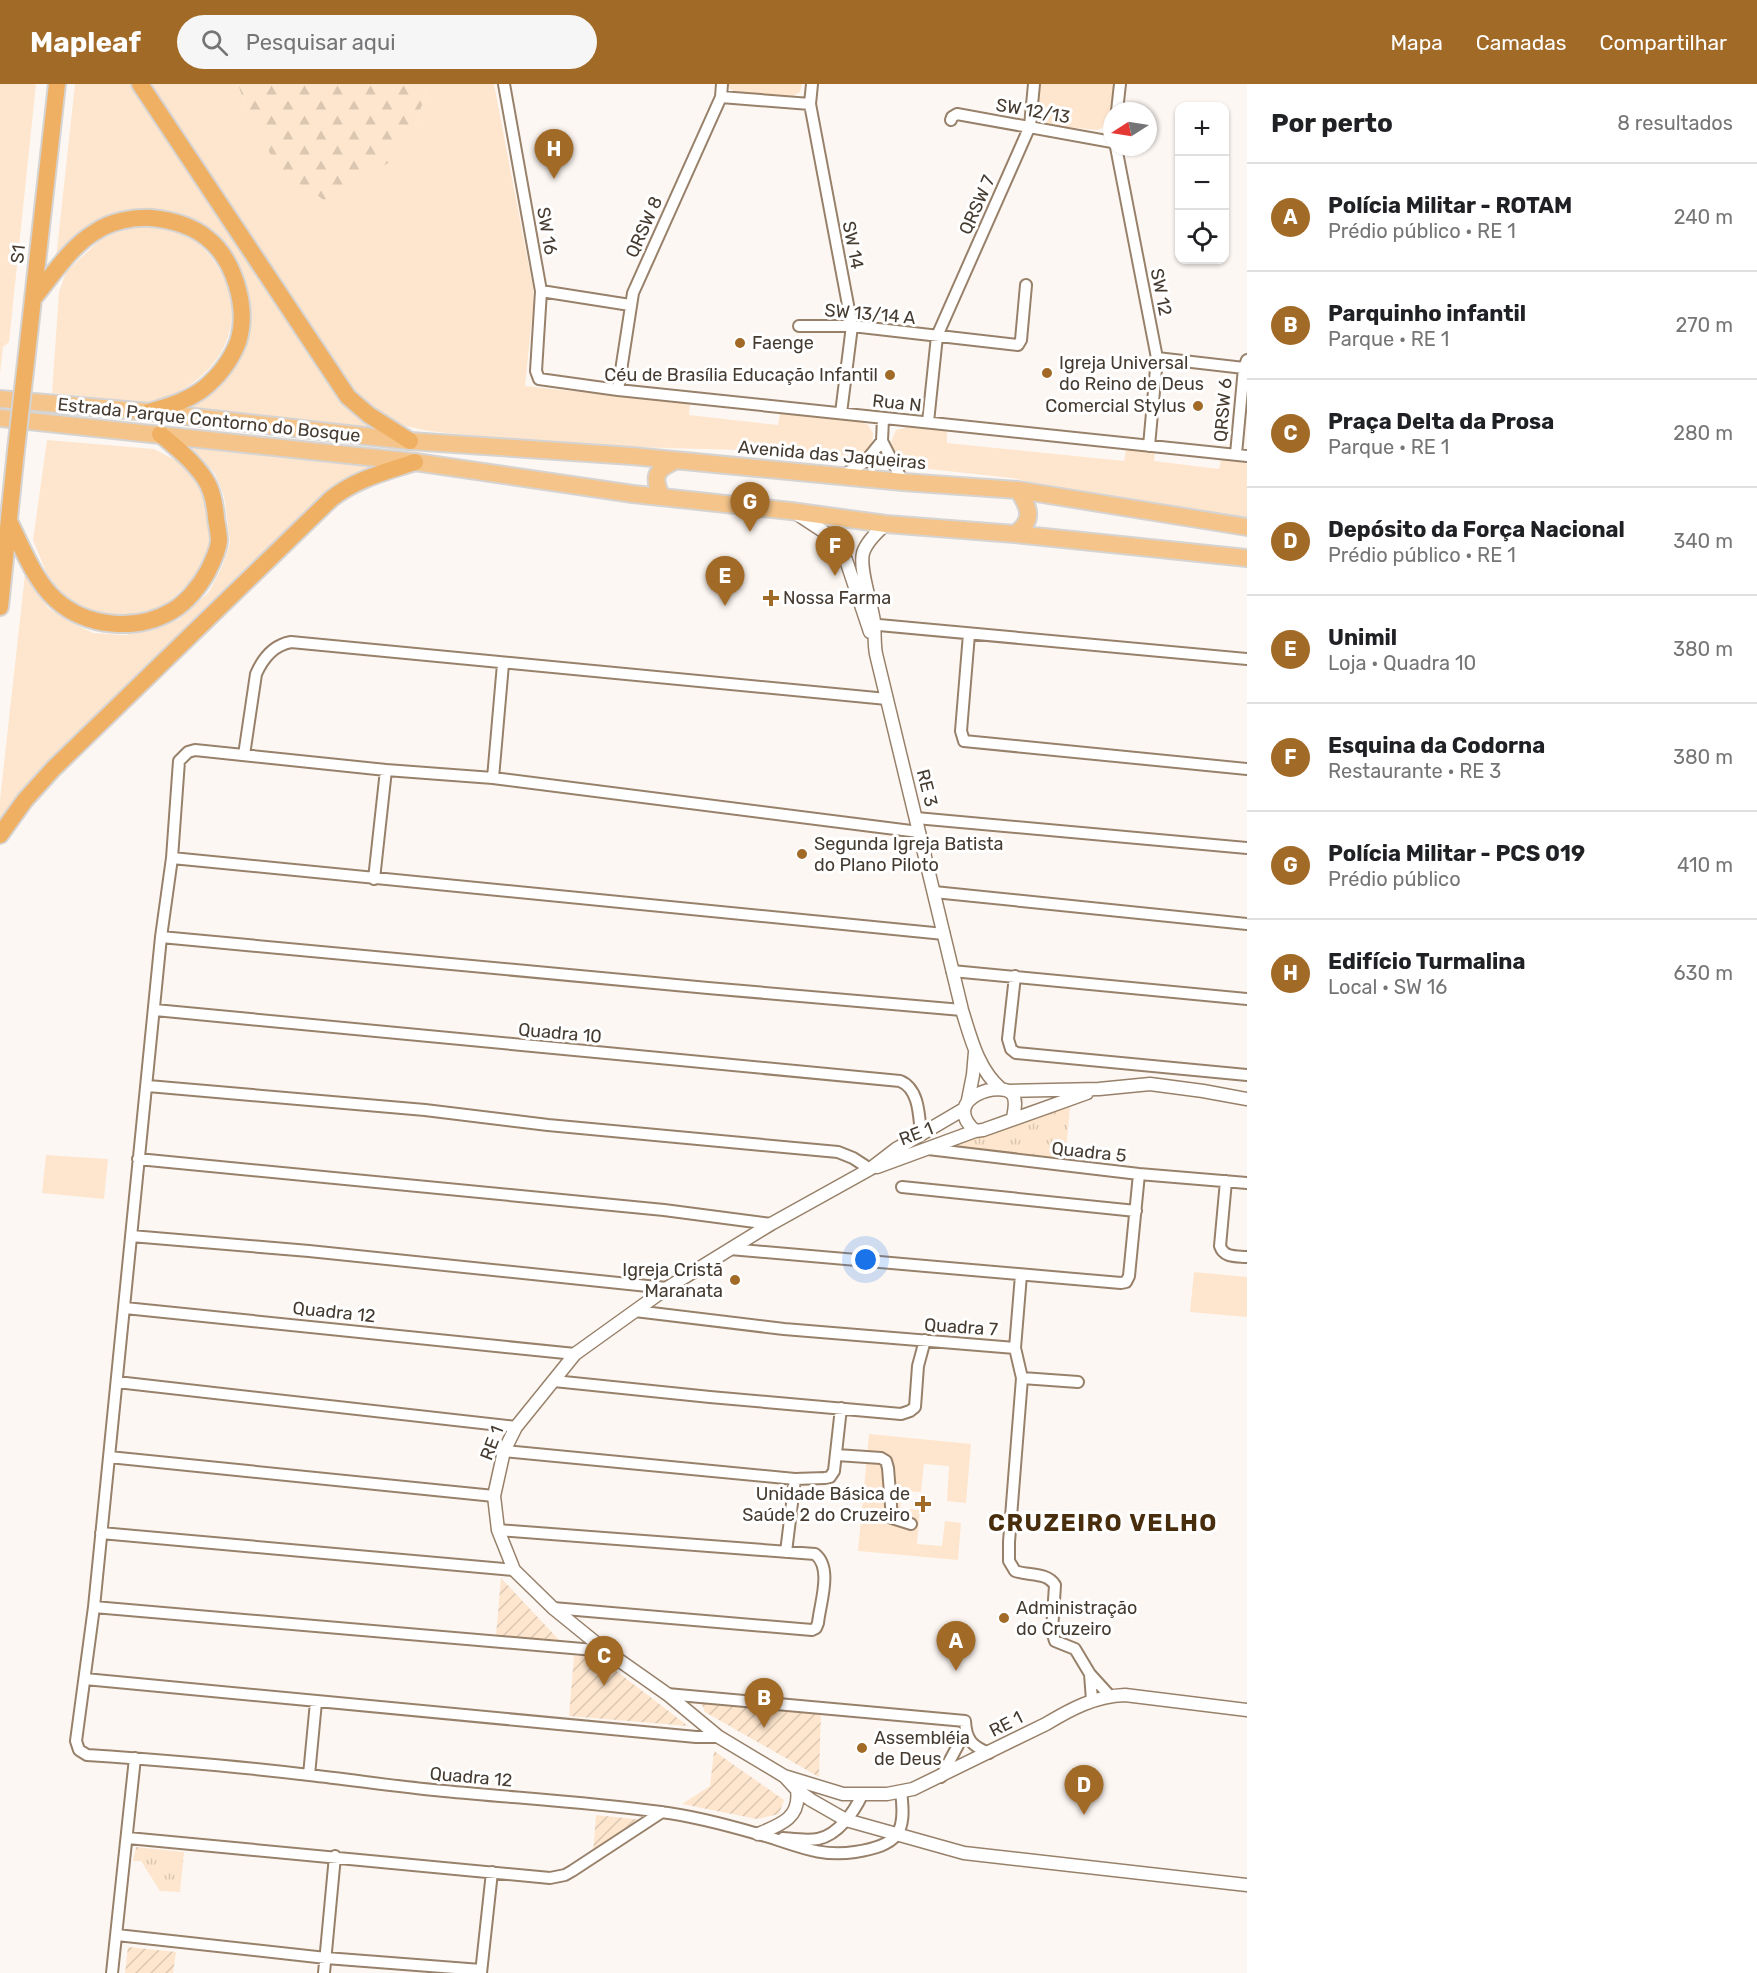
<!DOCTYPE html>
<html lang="pt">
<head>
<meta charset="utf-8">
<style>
	:root { --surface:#fff; --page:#f6f6f6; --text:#202124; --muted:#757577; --line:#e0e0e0; --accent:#a26a27 }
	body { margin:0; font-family:Rubik,sans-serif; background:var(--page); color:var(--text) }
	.controls { position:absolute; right:18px; top:18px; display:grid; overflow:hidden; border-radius:12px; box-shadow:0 2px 4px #0004 }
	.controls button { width:54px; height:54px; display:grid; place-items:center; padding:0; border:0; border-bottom:2px solid var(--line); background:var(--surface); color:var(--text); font:30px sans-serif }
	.compass { position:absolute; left:1103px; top:18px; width:54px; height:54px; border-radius:50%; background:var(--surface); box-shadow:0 2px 4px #0004; rotate:258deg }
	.you { position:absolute; left:866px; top:1176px; width:21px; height:21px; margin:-15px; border:4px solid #fff; border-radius:50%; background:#1a73e8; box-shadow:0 0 0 9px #1a73e833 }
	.badge { display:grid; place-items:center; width:39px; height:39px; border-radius:50%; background:var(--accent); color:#fff; font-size:20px; font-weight:700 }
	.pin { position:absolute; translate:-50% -50px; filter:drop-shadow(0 2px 3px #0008) }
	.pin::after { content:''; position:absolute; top:32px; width:21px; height:18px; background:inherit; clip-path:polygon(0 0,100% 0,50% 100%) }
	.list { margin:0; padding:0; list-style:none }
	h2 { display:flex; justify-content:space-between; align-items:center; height:78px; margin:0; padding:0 24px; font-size:26px }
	h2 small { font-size:20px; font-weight:400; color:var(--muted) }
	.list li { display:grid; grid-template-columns:39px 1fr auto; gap:18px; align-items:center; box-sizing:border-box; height:108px; padding:0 24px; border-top:2px solid var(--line) }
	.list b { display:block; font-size:22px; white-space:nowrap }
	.list p { margin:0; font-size:20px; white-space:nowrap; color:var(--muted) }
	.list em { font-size:20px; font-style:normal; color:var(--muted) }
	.icon { flex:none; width:33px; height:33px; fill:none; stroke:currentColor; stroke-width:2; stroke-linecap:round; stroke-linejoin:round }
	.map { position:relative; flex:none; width:1247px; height:1889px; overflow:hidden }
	header { display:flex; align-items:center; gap:36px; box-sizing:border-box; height:84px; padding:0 30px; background:var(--accent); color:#fff }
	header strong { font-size:28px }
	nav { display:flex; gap:33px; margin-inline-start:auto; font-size:21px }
	.search { width:420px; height:54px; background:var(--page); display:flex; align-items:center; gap:15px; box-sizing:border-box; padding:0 21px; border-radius:33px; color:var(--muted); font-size:22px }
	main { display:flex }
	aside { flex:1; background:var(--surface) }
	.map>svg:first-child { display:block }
	.grass { fill:#fee6ce }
	.forest { fill:url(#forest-firs) }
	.park { fill:url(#park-tufts) }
	.garden { fill:url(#garden-furrows) }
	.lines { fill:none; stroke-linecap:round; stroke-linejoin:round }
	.minor-casing { stroke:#98816a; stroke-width:14 }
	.tertiary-casing { stroke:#98816a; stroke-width:15 }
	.primary-casing { stroke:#d6d4d2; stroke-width:20 }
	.trunk-casing { stroke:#d6d4d2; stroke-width:20 }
	.minor { stroke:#fff; stroke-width:10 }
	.tertiary { stroke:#fff; stroke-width:12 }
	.primary { stroke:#f4c48a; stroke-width:16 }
	.trunk { stroke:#f0b063; stroke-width:16 }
	.trunk-bridge-casing { stroke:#d6d4d2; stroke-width:20; stroke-linecap:butt }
	.trunk-bridge { stroke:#f0b063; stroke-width:16 }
	.poi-dot { fill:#a26a27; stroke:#fff; stroke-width:2 }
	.labels { text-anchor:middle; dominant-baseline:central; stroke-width:6; stroke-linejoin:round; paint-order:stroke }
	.street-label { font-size:18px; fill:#453b31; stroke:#fff }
	.poi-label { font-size:18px; fill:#453b31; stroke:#fff; text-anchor:start }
	.district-label { font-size:24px; font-weight:bold; letter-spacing:1.5px; fill:#492e0e; stroke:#fff }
</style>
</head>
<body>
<header>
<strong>Mapleaf</strong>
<div class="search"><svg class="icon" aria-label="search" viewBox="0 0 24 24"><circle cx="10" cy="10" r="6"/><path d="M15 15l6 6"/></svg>Pesquisar aqui</div>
<nav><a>Mapa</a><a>Camadas</a><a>Compartilhar</a></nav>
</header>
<main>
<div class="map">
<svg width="1247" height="1889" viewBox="0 0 1247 1889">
	<defs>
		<pattern id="forest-firs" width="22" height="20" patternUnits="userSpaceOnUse" patternTransform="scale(1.5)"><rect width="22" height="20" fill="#fee6ce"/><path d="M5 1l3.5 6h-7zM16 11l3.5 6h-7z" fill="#dbc6b1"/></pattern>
		<pattern id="park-tufts" width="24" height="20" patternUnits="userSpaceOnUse" patternTransform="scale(1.5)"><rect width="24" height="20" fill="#fee6ce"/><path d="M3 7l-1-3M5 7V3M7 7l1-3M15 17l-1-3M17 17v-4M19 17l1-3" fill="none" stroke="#dbc6b1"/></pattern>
		<pattern id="garden-furrows" width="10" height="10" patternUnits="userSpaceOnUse" patternTransform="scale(1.5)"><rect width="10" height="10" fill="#fee6ce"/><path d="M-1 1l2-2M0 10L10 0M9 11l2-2" fill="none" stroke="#dbc6b1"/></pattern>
	</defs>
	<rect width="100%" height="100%" fill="#fdf7f3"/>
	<path class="grass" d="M0 0H36L9 258 3 263 0 290Z
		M75 0H132L383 347 179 327 240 262 224 167 144 128 56 175Z
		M148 0H238L246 25 414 44 429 0H494L533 204V223L525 302 690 320 689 331 778 341 780 329 862 338 868 341 873 349C873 365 863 375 847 377L741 366 560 361 429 347 396 340 380 330 357 312Z
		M726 0H802L800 8 790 14 736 8 730 5Z
		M1037 0H1114L1108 40 1098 46 1045 41C1029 34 1036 15 1037 0Z
		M139 143C154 144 170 145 184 151 201 159 213 173 222 190 253 249 207 307 148 318 140 320 129 317 121 316 98 314 75 311 52 309L59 208 66 188 100 156 117 148Z
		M908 343 947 347V359L1124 377 1126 366 1155 369 1154 377 1219 385 1221 376 1247 379V438L1109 416 1012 394 910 383 897 374 891 358 896 346Z
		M47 356 154 365 179 378 198 400 205 417 210 457 204 475 193 495 168 519 146 528 123 531 98 529 79 521 62 509 47 490 33 456Z
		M192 364 375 382 356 389 330 405 0 739V716L25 490 48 524 70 538 93 549 124 551 151 547 178 536 209 508 222 483 230 459 224 412 215 390Z
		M46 1071 108 1075 104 1115 42 1109Z
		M1194 1188 1247 1193V1233L1190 1228Z
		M869 1350 971 1360 966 1419 947 1417 949 1382 924 1380 921 1408 902 1407 900 1424 920 1426 917 1460 942 1462 945 1437 961 1439 958 1476 858 1467Z"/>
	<path class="forest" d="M238 0H429L414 44 395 75 324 116 279 86 246 25Z"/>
	<path class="park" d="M1070 1023 1065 1077 945 1065 1016 1039Z
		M136 1763 184 1768 180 1808 160 1807 141 1777H133Z"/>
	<path class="garden" d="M501 1494 561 1558 496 1552Z
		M574 1572 598 1573 688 1642 569 1632Z
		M701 1618 821 1627 819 1693 705 1628Z
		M714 1667 784 1716 779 1730 757 1735 682 1720 710 1702Z
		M596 1731 643 1736 593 1769Z
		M128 1863 176 1868 173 1889H125Z"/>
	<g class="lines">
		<g class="minor-casing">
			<path id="minor" d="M504 0 541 207 536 287 539 295 618 306 1247 372
				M812 0 810 20 852 242 841 329
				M721 13 810 20
				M1117 27 1120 0
				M951 36 952 33 957 30 1112 58
				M1116 63 1157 274 1149 362
				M541 207 630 221
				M799 242H852L1018 261 1021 256 1026 201
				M1157 274 1244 284
				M618 306 633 209 721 13 722 0
				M883 334 882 357 903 398
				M928 338 937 252 1030 42 1034 0
				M1236 370 1244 284 1247 276
				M845 390 865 378 882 357
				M868 540 1247 575
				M969 550 961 647 964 657 1247 685
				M244 671 256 590C263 574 274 561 291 558L887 615
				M493 694 503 580
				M916 734 1247 764
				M172 774 944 850
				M374 795 386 686
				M934 808 1247 840
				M161 853 708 904 962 926
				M952 887 1247 915
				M1015 892 1008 955 1011 965 1016 969 1247 991
				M155 926 900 997C920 1005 919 1034 921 1051
				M148 1002 425 1026 548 1041 838 1068 853 1074 870 1085
				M928 1065 1139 1090 1247 1099
				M138 1075 664 1126 771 1140
				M1226 1097 1220 1162C1224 1174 1236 1172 1247 1173
				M902 1103 1136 1127
				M131 1152 309 1167 667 1204
				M730 1165 1121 1199 1126 1198 1129 1192 1139 1090
				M125 1224 575 1270
				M635 1227 784 1245 1015 1264 1022 1294 1009 1458V1477L1015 1487C1029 1492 1047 1488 1055 1501L1052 1547 1055 1557 1075 1565 1090 1590 1110 1612
				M1015 1264 1021 1191
				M1022 1294 1078 1298
				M554 1297 710 1313 901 1330 910 1327 915 1323 918 1282 925 1256
				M117 1298 516 1343
				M504 1367 795 1395 825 1394 830 1393 834 1387 841 1324
				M837 1371 881 1374 886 1377 888 1384 892 1434 911 1440
				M109 1373 494 1412
				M498 1446 815 1470C833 1484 820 1519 818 1539L816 1544 812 1546 553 1524
				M101 1449 514 1486
				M786 1468 795 1395
				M94 1523 606 1567
				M1090 1590 1092 1616
				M85 1595 696 1653H719
				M667 1610 965 1637C966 1656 972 1662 989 1669
				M309 1691 316 1618
				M941 1693 965 1648
				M901 1708C907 1751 897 1761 855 1768 817 1774 793 1759 758 1750 727 1741 693 1732 661 1728 589 1718 516 1714 444 1707 399 1703 354 1696 309 1691 235 1682 161 1676 87 1671L79 1666 76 1657 94 1523 161 853 172 774 179 677 188 668 195 666 386 686 493 694 919 748
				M128 1754 550 1794 565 1791 572 1787 662 1728
				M783 1754C794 1755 807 1757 818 1755 838 1751 854 1728 862 1711
				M117 1851 326 1874 481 1886
				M112 1889 135 1674
				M324 1889 335 1772
				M481 1889 492 1788"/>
		</g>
		<g class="tertiary-casing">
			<path id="tertiary" d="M797 430 832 453 846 476 870 548
				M886 440C878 447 866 459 863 469 859 486 872 520 874 538 875 549 874 559 876 570L962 926C971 955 978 985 1001 1005
				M1009 1007 1099 1005 1150 1000 1203 1007 1247 1015
				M968 1016 973 991 975 968
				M964 1025 896 1065 870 1085 771 1140 667 1204 575 1270 516 1343 504 1367 494 1412 498 1446 514 1486 553 1524 606 1567 667 1610 719 1653 784 1692 843 1710H887L913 1705 1046 1640C1071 1625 1095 1612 1125 1611L1247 1626
				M1013 1034C1014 1027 1017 1018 1013 1011 1003 995 939 1014 975 1047L983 1046 1087 1009
				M877 1083 975 1047
				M785 1693 797 1706 811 1716 846 1736 964 1769 1247 1801
				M758 1750C780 1741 801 1734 797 1706"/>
		</g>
		<g class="primary-casing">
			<path id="primary" d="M0 315 149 328 410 357 632 372 903 398 1018 406 1247 443
				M0 334 415 378 633 410 791 427 886 440 1015 450 1247 474
				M662 413C652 393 655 386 675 377
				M1015 450C1035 436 1029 423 1018 406"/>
		</g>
		<g class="trunk-casing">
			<path id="trunk" d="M140 0 348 313 369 331 410 357
				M33 215C52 192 70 163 95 148 111 137 133 133 152 134 171 136 191 141 207 154 234 175 249 224 238 258 231 276 218 293 203 305 187 317 168 322 149 328
				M25 287 57 0
				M9 437C22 463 34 496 56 516 86 543 136 548 172 527 186 519 200 502 208 487 212 479 218 467 219 457 219 450 217 442 216 434 215 421 213 407 205 395 194 378 176 363 160 350
				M0 523 16 366
				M0 751 25 716 53 685 331 415C356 395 385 388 415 378"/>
		</g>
		<use href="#minor" class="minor"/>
		<use href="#tertiary" class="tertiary"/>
		<use href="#primary" class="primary"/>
		<use href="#trunk" class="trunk"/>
		<g class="trunk-bridge-casing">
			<path id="trunk-bridge" d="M16 366 25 287"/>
		</g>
		<use href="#trunk-bridge" class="trunk-bridge"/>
	</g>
	<g class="poi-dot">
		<circle cx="740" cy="259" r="6"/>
		<circle cx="1047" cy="289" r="6"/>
		<circle cx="890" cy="291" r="6"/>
		<circle cx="1198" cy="322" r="6"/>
		<path d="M768 505h6v6h6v6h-6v6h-6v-6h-6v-6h6z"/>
		<circle cx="802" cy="770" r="6"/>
		<circle cx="735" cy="1196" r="6"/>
		<path d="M920 1411h6v6h6v6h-6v6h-6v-6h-6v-6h6z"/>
		<circle cx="1004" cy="1534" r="6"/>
		<circle cx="862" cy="1664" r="6"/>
	</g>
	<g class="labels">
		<g class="street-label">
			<text transform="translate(1033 27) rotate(10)">SW 12/13</text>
			<text transform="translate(977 121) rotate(-66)">QRSW 7</text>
			<text transform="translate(644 143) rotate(-66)">QRSW 8</text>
			<text transform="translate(547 147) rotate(80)">SW 16</text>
			<text transform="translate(853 161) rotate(79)">SW 14</text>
			<text transform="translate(18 170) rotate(-84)">S1</text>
			<text transform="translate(1161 208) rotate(79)">SW 12</text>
			<text transform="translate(870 230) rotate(5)">SW 13/14 A</text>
			<text transform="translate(897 319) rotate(6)">Rua N</text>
			<text transform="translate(1223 326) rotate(-85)">QRSW 6</text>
			<text transform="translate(209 336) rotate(6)">Estrada Parque Contorno do Bosque</text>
			<text transform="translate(832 371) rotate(5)">Avenida das Jaqueiras</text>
			<text transform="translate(927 704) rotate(76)">RE 3</text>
			<text transform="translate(560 949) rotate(5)">Quadra 10</text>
			<text transform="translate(916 1050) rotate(-21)">RE 1</text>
			<text transform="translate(1089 1068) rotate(6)">Quadra 5</text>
			<text transform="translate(334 1228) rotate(6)">Quadra 12</text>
			<text transform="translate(961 1243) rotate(4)">Quadra 7</text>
			<text transform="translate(492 1359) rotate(-69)">RE 1</text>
			<text transform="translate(1006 1640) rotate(-27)">RE 1</text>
			<text transform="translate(471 1693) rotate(5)">Quadra 12</text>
		</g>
		<g class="poi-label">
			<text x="752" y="259">Faenge</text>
			<text x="1059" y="279">Igreja Universal<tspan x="1059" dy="21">do Reino de Deus</tspan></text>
			<text x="878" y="291" text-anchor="end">Céu de Brasília Educação Infantil</text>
			<text x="1186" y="322" text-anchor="end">Comercial Stylus</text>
			<text x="783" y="514">Nossa Farma</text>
			<text x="814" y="760">Segunda Igreja Batista<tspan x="814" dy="21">do Plano Piloto</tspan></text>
			<text x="723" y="1186" text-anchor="end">Igreja Cristã<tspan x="723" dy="21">Maranata</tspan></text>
			<text x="910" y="1410" text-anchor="end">Unidade Básica de<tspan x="910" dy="21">Saúde 2 do Cruzeiro</tspan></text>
			<text x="1016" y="1524">Administração<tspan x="1016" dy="21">do Cruzeiro</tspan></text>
			<text x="874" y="1654">Assembléia<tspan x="874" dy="21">de Deus</tspan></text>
		</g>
		<g class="district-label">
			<text x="1103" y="1439">CRUZEIRO VELHO</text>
		</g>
	</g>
</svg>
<div class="controls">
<button>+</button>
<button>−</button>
<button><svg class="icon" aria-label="locate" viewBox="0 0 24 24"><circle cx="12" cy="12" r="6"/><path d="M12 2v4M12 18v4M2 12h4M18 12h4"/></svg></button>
</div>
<svg class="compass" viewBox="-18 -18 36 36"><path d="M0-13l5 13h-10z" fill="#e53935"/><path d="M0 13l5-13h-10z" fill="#757577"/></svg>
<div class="you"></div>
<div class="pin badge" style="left:956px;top:1587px">A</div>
<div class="pin badge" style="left:764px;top:1644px">B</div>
<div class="pin badge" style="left:604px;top:1602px">C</div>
<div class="pin badge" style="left:1084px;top:1731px">D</div>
<div class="pin badge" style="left:725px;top:522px">E</div>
<div class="pin badge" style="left:835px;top:492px">F</div>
<div class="pin badge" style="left:750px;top:448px">G</div>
<div class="pin badge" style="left:554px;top:95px">H</div>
</div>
<aside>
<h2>Por perto<small>8 resultados</small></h2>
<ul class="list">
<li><span class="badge">A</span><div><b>Polícia Militar - ROTAM</b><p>Prédio público · RE 1</p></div><em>240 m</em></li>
<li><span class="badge">B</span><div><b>Parquinho infantil</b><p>Parque · RE 1</p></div><em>270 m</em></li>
<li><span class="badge">C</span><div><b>Praça Delta da Prosa</b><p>Parque · RE 1</p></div><em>280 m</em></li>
<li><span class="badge">D</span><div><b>Depósito da Força Nacional</b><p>Prédio público · RE 1</p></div><em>340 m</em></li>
<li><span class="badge">E</span><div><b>Unimil</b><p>Loja · Quadra 10</p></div><em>380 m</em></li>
<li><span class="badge">F</span><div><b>Esquina da Codorna</b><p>Restaurante · RE 3</p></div><em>380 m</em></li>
<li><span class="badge">G</span><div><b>Polícia Militar - PCS 019</b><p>Prédio público</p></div><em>410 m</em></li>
<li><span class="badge">H</span><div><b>Edifício Turmalina</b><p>Local · SW 16</p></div><em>630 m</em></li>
</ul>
</aside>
</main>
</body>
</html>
